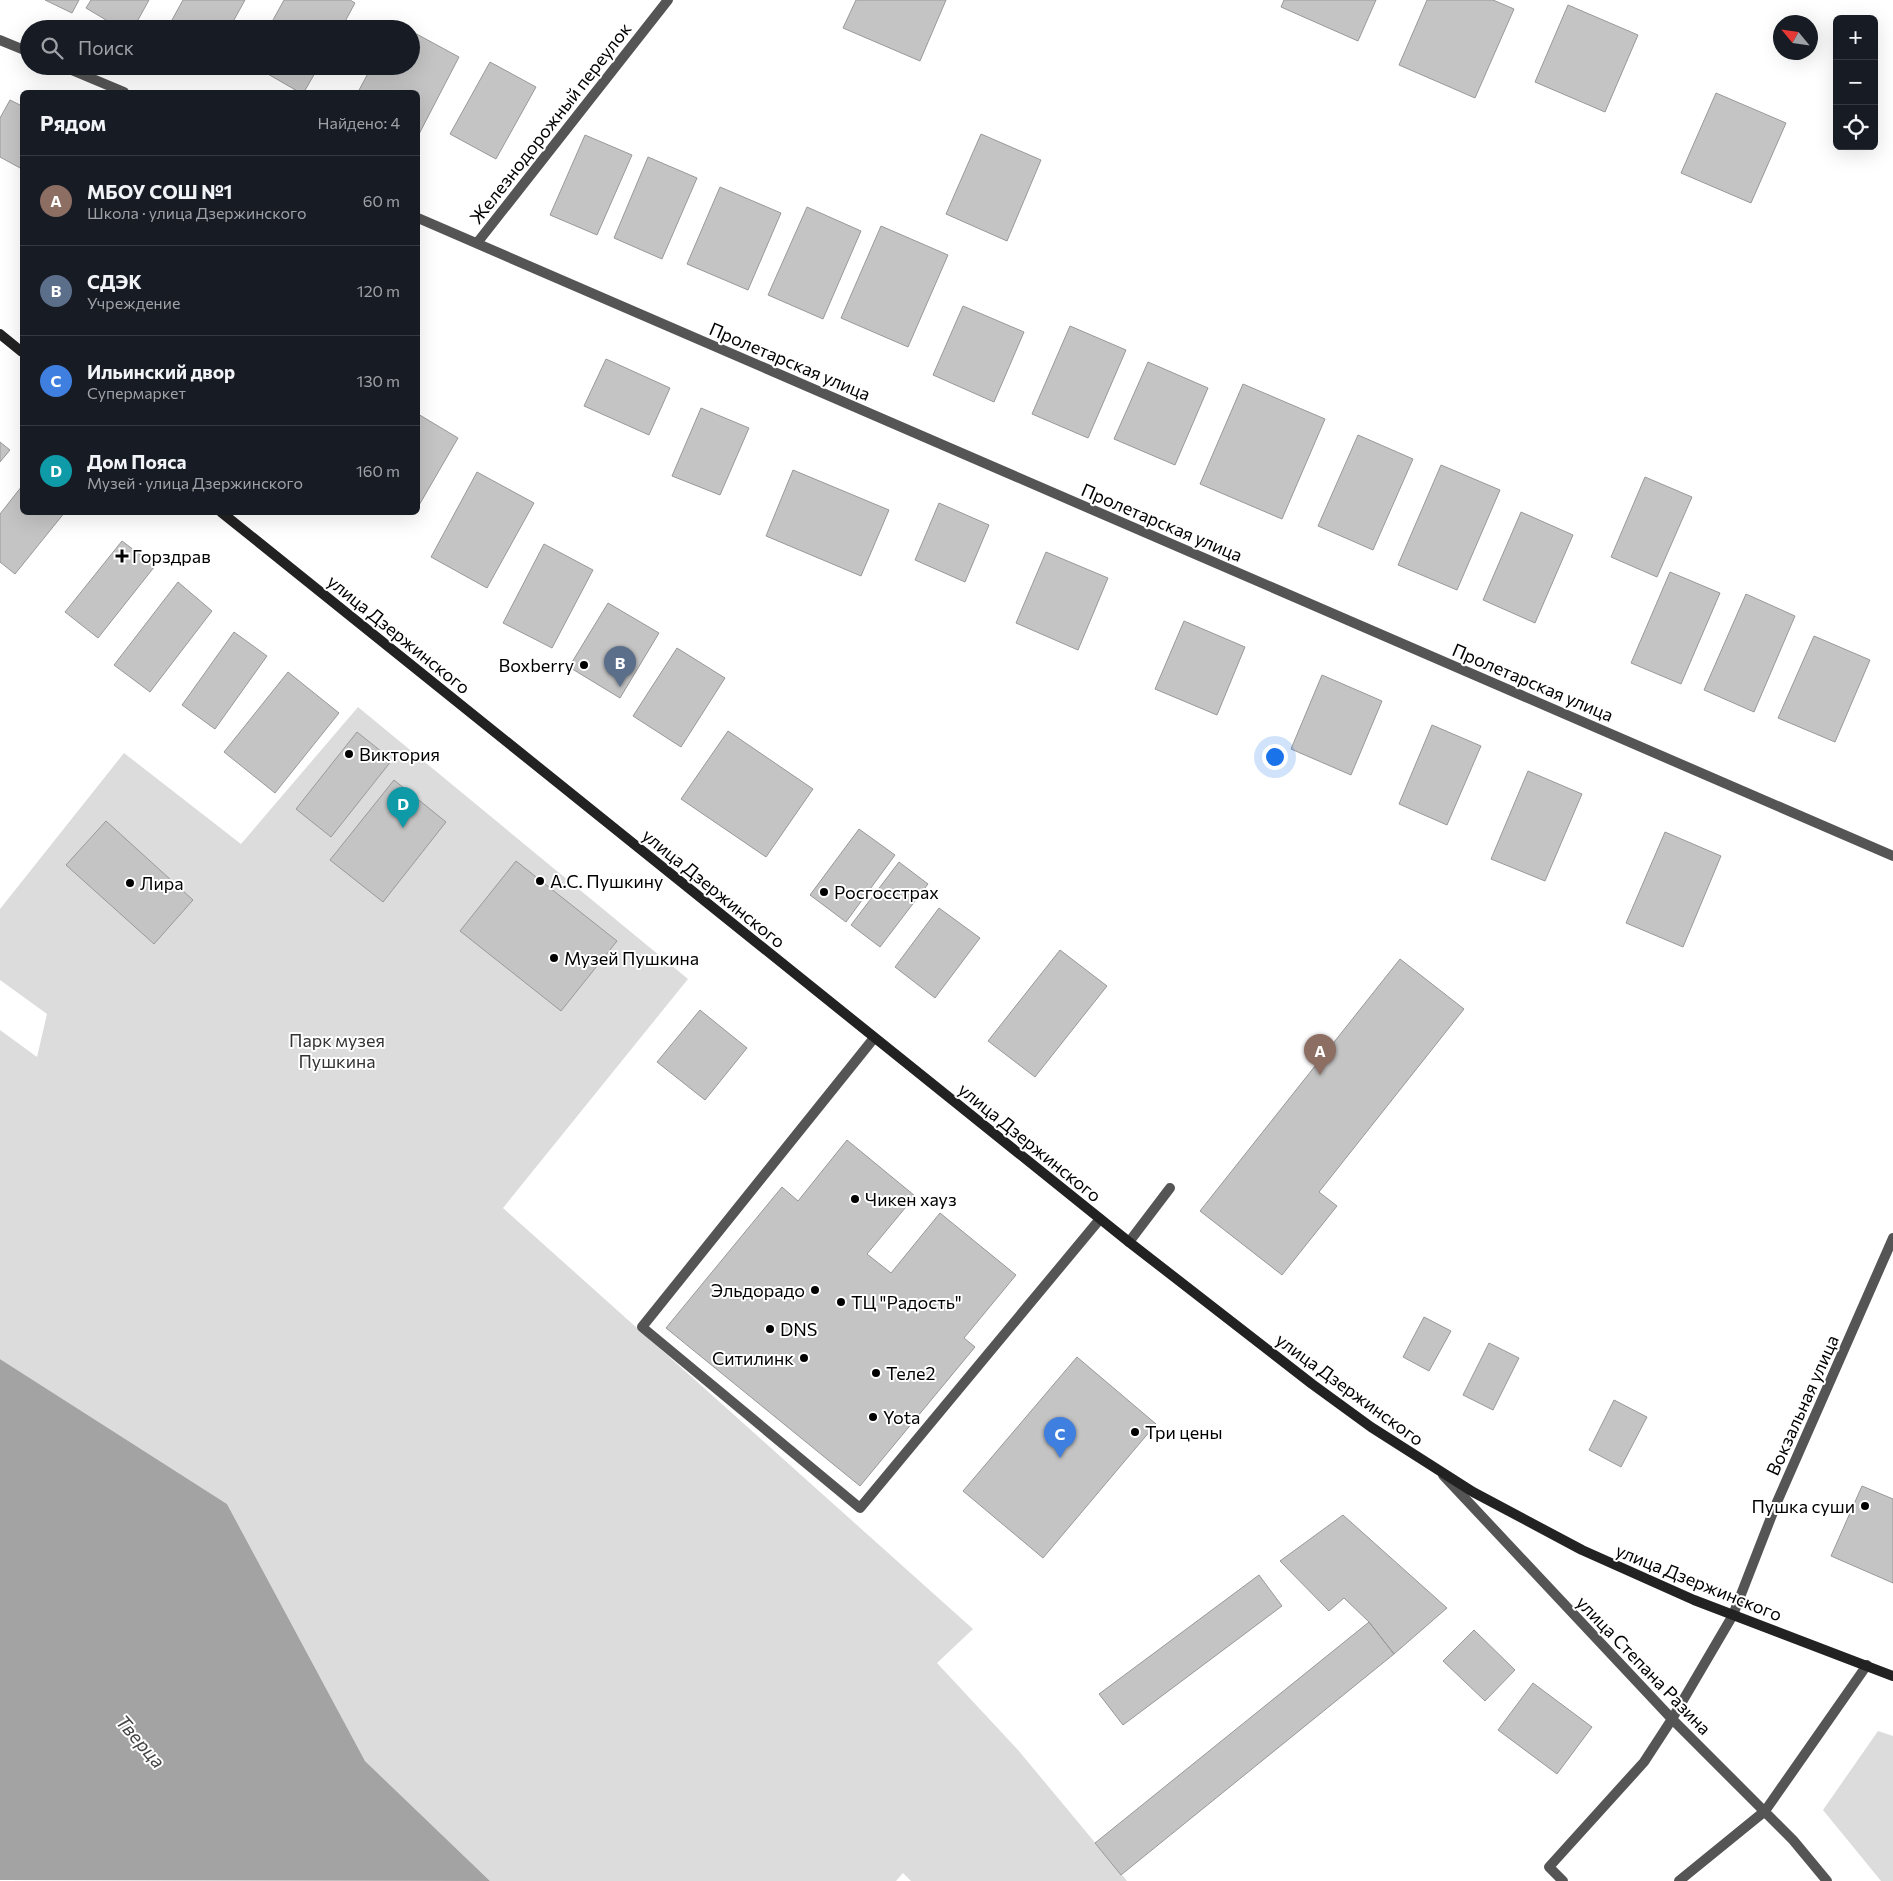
<!DOCTYPE html>
<html lang="ru">
<head>
<meta charset="utf-8">
<style>
	:root { --surface:#171b24; --page:#20242c; --text:#f1f3f6; --muted:#9ea1a6; --line:#363941; --accent:#8c9099 }
	body { margin:0; font-family:Commissioner,sans-serif; background:var(--page); color:var(--text) }
	.controls { position:absolute; right:15px; top:15px; display:grid; overflow:hidden; border-radius:8px; box-shadow:0 5px 20px #0002 }
	.controls button { width:45px; height:45px; display:grid; place-items:center; padding:0; border:0; border-bottom:1px solid var(--line); background:var(--surface); color:var(--text); font:25px sans-serif }
	.compass { position:absolute; left:1773px; top:15px; width:45px; height:45px; border-radius:50%; background:var(--surface); box-shadow:0 5px 20px #0002; rotate:299deg }
	.you { position:absolute; left:1274px; top:756px; width:18px; height:18px; margin:-12px; border:4px solid #fff; border-radius:50%; background:#1a73e8; box-shadow:0 0 0 8px #1a73e833 }
	.badge { display:grid; place-items:center; width:32px; height:32px; border-radius:50%; background:var(--accent); color:#fff; font-size:16px; font-weight:700 }
	.pin { position:absolute; translate:-50% -41px; filter:drop-shadow(0 1px 2px #0008) }
	.pin::after { content:''; position:absolute; top:26px; width:18px; height:15px; background:inherit; clip-path:polygon(0 0,100% 0,50% 100%) }
	.list { margin:0; padding:0; list-style:none }
	h2 { display:flex; justify-content:space-between; align-items:center; height:65px; margin:0; padding:0 20px; font-size:21px }
	h2 small { font-size:16px; font-weight:400; color:var(--muted) }
	.list li { display:grid; grid-template-columns:32px 1fr auto; gap:15px; align-items:center; box-sizing:border-box; height:90px; padding:0 20px; border-top:1px solid var(--line) }
	.list b { display:block; font-size:19px; white-space:nowrap }
	.list p { margin:0; font-size:16px; white-space:nowrap; color:var(--muted) }
	.list em { font-size:16px; font-style:normal; color:var(--muted) }
	.icon { flex:none; width:28px; height:28px; fill:none; stroke:currentColor; stroke-width:2; stroke-linecap:round; stroke-linejoin:round }
	.map { position:relative; flex:none; width:1893px; height:1881px; overflow:hidden }
	.search { position:absolute; background:var(--surface); box-shadow:0 5px 20px #0002; left:20px; top:20px; width:400px; height:55px; display:flex; align-items:center; gap:12px; box-sizing:border-box; padding:0 18px; border-radius:28px; color:var(--muted); font-size:19px }
	.panel { position:absolute; background:var(--surface); box-shadow:0 5px 20px #0002; left:20px; top:90px; width:400px; height:425px; border-radius:8px }
	.map>svg:first-child { display:block }
	.green { fill:#dcdcdc }
	.water { fill:#a3a3a3 }
	.building { fill:#c4c4c4; stroke:#999 }
	.lines { fill:none; stroke-linecap:round; stroke-linejoin:round }
	.service { stroke:#555; stroke-width:10 }
	.minor { stroke:#555; stroke-width:10 }
	.tertiary { stroke:#555; stroke-width:10 }
	.secondary { stroke:#222; stroke-width:10 }
	.poi-dot { fill:#000; stroke:#fff; stroke-width:2 }
	.labels { text-anchor:middle; dominant-baseline:central; stroke-width:4; stroke-linejoin:round; paint-order:stroke }
	.street-label { font-size:18px; fill:#000; stroke:#fff }
	.poi-label { font-size:18px; fill:#000; stroke:#fff; text-anchor:start }
	.park-label { font-size:18px; fill:#333; stroke:#fff }
	.water-label { font-size:19px; font-style:italic; fill:#444; stroke:#fff }
</style>
</head>
<body>
<div class="map">
<svg width="1893" height="1881" viewBox="0 0 1893 1881">
	<rect width="100%" height="100%" fill="#fff"/>
	<path class="green" d="M358 707 688 979 503 1208 973 1629 937 1663 1018 1750 1127 1881H911L903 1873 896 1881H490L365 1761 227 1504 0 1359V1030L37 1057 47 1014 0 980V909L124 753 241 844Z
		M1878 1731 1893 1736V1881H1881L1823 1810Z"/>
	<path class="water" d="M0 1359 227 1504 365 1761 490 1881 0 1880Z"/>
	<path class="building" d="M45 0H79L72 13Z
		M91 0H149L133 29H121L86 8Z
		M183 0H245L229 29H167Z
		M284 0H350L355 3 341 29H268Z
		M856 0H946L920 61 843 28Z
		M1284 0H1376L1358 41 1281 7Z
		M1427 0H1493L1514 9 1475 98 1399 65Z
		M1568 5 1638 35 1605 112 1535 82Z
		M411 31 459 57 418 136V92H358L372 66H411Z
		M490 62 536 87 496 159 450 134Z
		M254 66H319L304 92H299Z
		M1716 93 1786 123 1751 203 1681 173Z
		M10 100 22 106V169L0 157V118Z
		M981 134 1041 160 1007 241 946 214Z
		M585 135 632 155 597 235 550 215Z
		M648 157 697 178 662 259 614 238Z
		M720 187 781 213 748 290 687 264Z
		M807 207 861 231 823 319 768 295Z
		M881 226 948 255 908 347 841 318Z
		M963 306 1024 332 994 402 933 375Z
		M1070 326 1126 350 1088 438 1032 414Z
		M606 359 670 388 649 435 584 406Z
		M1148 362 1208 388 1175 465 1114 439Z
		M1243 384 1325 419 1282 519 1200 484Z
		M701 408 749 428 720 495 672 476Z
		M418 414 458 438 418 507Z
		M1358 435 1413 459 1373 550 1318 526Z
		M0 442 10 450 0 462Z
		M1441 465 1500 490 1457 590 1398 565Z
		M793 470 889 510 861 576 766 536Z
		M477 472 534 503 487 588 431 557Z
		M1645 477 1692 497 1657 577 1611 557Z
		M22 486V512H65L15 574 0 562V514Z
		M939 503 989 525 965 582 915 560Z
		M1521 512 1573 535 1535 623 1483 600Z
		M122 541 155 566 98 638 65 612Z
		M544 544 593 570 552 648 503 623Z
		M1046 552 1108 578 1078 650 1016 623Z
		M1670 572 1720 593 1681 684 1631 663Z
		M178 582 212 611 150 692 114 665Z
		M1746 594 1795 616 1754 712 1704 690Z
		M608 603 659 633 620 698 569 667Z
		M1184 621 1245 647 1217 715 1155 689Z
		M234 632 267 656 215 729 182 705Z
		M1814 636 1870 660 1835 742 1778 718Z
		M677 648 725 678 681 747 633 716Z
		M288 672 339 713 275 793 224 752Z
		M1322 675 1382 701 1351 775 1291 749Z
		M1432 725 1481 746 1447 825 1399 804Z
		M728 731 813 789 766 857 681 799Z
		M357 732 392 760 331 837 296 809Z
		M1528 771 1582 794 1545 881 1491 859Z
		M394 780 446 822 383 902 330 860Z
		M106 821 193 900 154 944 66 865Z
		M859 829 895 855 846 922 810 895Z
		M1665 832 1721 856 1683 947 1626 923Z
		M516 861 617 941 561 1011 460 931Z
		M899 862 928 884 880 947 851 925Z
		M939 908 980 938 935 998 895 967Z
		M1060 950 1107 986 1035 1077 988 1041Z
		M1400 959 1464 1009 1319 1192 1337 1206 1282 1275 1200 1211Z
		M700 1010 747 1048 705 1100 657 1062Z
		M847 1140 915 1196 867 1254 891 1273 940 1213 1016 1275 964 1338 975 1347 860 1486 666 1328 782 1187 798 1201Z
		M1424 1317 1451 1331 1429 1371 1403 1357Z
		M1489 1343 1519 1358 1493 1410 1463 1395Z
		M1077 1357 1156 1424 1043 1558 963 1491Z
		M1614 1400 1647 1417 1621 1467 1589 1450Z
		M1862 1486 1893 1499V1583L1831 1556Z
		M1343 1515 1447 1608 1394 1654 1369 1622 1344 1598 1329 1611 1280 1561Z
		M1259 1575 1282 1606 1123 1725 1099 1694Z
		M1369 1622 1394 1654 1121 1875 1095 1843Z
		M1474 1630 1515 1670 1485 1701 1443 1661Z
		M1533 1683 1592 1727 1557 1774 1498 1730Z"/>
	<g class="lines">
		<path class="service" d="M874 1038 642 1327 860 1508 1100 1219
			M1129 1242 1170 1188
			M1679 1881 1765 1811"/>
		<path class="minor" d="M0 40 29 52
			M62 66 124 92
			M418 218 1893 856
			M477 243 668 0
			M1563 1881 1549 1867 1644 1762 1672 1719"/>
		<path class="tertiary" d="M1443 1475 1672 1719 1793 1840 1827 1881
			M1672 1719 1733 1615 1777 1502 1893 1238
			M1765 1811 1867 1665"/>
		<path class="secondary" d="M0 334 22 352
			M221 512 1129 1242 1312 1384 1371 1427 1473 1492 1582 1550 1694 1600 1893 1676"/>
	</g>
	<g class="poi-dot">
		<path d="M119.5 548.5h5v5h5v5h-5v5h-5v-5h-5v-5h5z"/>
		<circle cx="584" cy="665" r="5"/>
		<circle cx="349" cy="754" r="5"/>
		<circle cx="540" cy="881" r="5"/>
		<circle cx="130" cy="883" r="5"/>
		<circle cx="824" cy="892" r="5"/>
		<circle cx="554" cy="958" r="5"/>
		<circle cx="855" cy="1199" r="5"/>
		<circle cx="815" cy="1290" r="5"/>
		<circle cx="841" cy="1302" r="5"/>
		<circle cx="770" cy="1329" r="5"/>
		<circle cx="804" cy="1358" r="5"/>
		<circle cx="876" cy="1373" r="5"/>
		<circle cx="873" cy="1417" r="5"/>
		<circle cx="1135" cy="1432" r="5"/>
		<circle cx="1865" cy="1506" r="5"/>
	</g>
	<g class="labels">
		<g class="street-label">
			<text transform="translate(550 123) rotate(-52)">Железнодорожный переулок</text>
			<text transform="translate(790 361) rotate(23)">Пролетарская улица</text>
			<text transform="translate(1162 522) rotate(23)">Пролетарская улица</text>
			<text transform="translate(399 634) rotate(39)">улица Дзержинского</text>
			<text transform="translate(1533 682) rotate(23)">Пролетарская улица</text>
			<text transform="translate(714 888) rotate(39)">улица Дзержинского</text>
			<text transform="translate(1030 1142) rotate(39)">улица Дзержинского</text>
			<text transform="translate(1350 1389) rotate(36)">улица Дзержинского</text>
			<text transform="translate(1802 1405) rotate(-66)">Вокзальная улица</text>
			<text transform="translate(1699 1582) rotate(22)">улица Дзержинского</text>
			<text transform="translate(1644 1665) rotate(46)">улица Степана Разина</text>
		</g>
		<g class="poi-label">
			<text x="132" y="556">Горздрав</text>
			<text x="574" y="665" text-anchor="end">Boxberry</text>
			<text x="359" y="754">Виктория</text>
			<text x="550" y="881">А.С. Пушкину</text>
			<text x="140" y="883">Лира</text>
			<text x="834" y="892">Росгосстрах</text>
			<text x="564" y="958">Музей Пушкина</text>
			<text x="865" y="1199">Чикен хауз</text>
			<text x="805" y="1290" text-anchor="end">Эльдорадо</text>
			<text x="851" y="1302">ТЦ "Радость"</text>
			<text x="780" y="1329">DNS</text>
			<text x="794" y="1358" text-anchor="end">Ситилинк</text>
			<text x="886" y="1373">Теле2</text>
			<text x="883" y="1417">Yota</text>
			<text x="1145" y="1432">Три цены</text>
			<text x="1855" y="1506" text-anchor="end">Пушка суши</text>
		</g>
		<g class="park-label">
			<text x="337" y="1040">Парк музея<tspan x="337" dy="21">Пушкина</tspan></text>
		</g>
		<g class="water-label">
			<text transform="translate(141 1741) rotate(49)">Тверца</text>
		</g>
	</g>
</svg>
<div class="controls">
<button>+</button>
<button>−</button>
<button><svg class="icon" aria-label="locate" viewBox="0 0 24 24"><circle cx="12" cy="12" r="6"/><path d="M12 2v4M12 18v4M2 12h4M18 12h4"/></svg></button>
</div>
<svg class="compass" viewBox="-18 -18 36 36"><path d="M0-13l5 13h-10z" fill="#e53935"/><path d="M0 13l5-13h-10z" fill="#9ea1a6"/></svg>
<div class="you"></div>
<div class="pin badge" style="left:1320px;top:1075px;background:#8d6e63">A</div>
<div class="pin badge" style="left:620px;top:687px;background:#5c6f8a">B</div>
<div class="pin badge" style="left:1060px;top:1458px;background:#3f7fe0">C</div>
<div class="pin badge" style="left:403px;top:828px;background:#0f9aa8">D</div>
<div class="search"><svg class="icon" aria-label="search" viewBox="0 0 24 24"><circle cx="10" cy="10" r="6"/><path d="M15 15l6 6"/></svg>Поиск</div>
<section class="panel">
<h2>Рядом<small>Найдено: 4</small></h2>
<ul class="list">
<li><span class="badge" style="background:#8d6e63">A</span><div><b>МБОУ СОШ №1</b><p>Школа · улица Дзержинского</p></div><em>60 m</em></li>
<li><span class="badge" style="background:#5c6f8a">B</span><div><b>СДЭК</b><p>Учреждение</p></div><em>120 m</em></li>
<li><span class="badge" style="background:#3f7fe0">C</span><div><b>Ильинский двор</b><p>Супермаркет</p></div><em>130 m</em></li>
<li><span class="badge" style="background:#0f9aa8">D</span><div><b>Дом Пояса</b><p>Музей · улица Дзержинского</p></div><em>160 m</em></li>
</ul>
</section>
</div>
</body>
</html>
